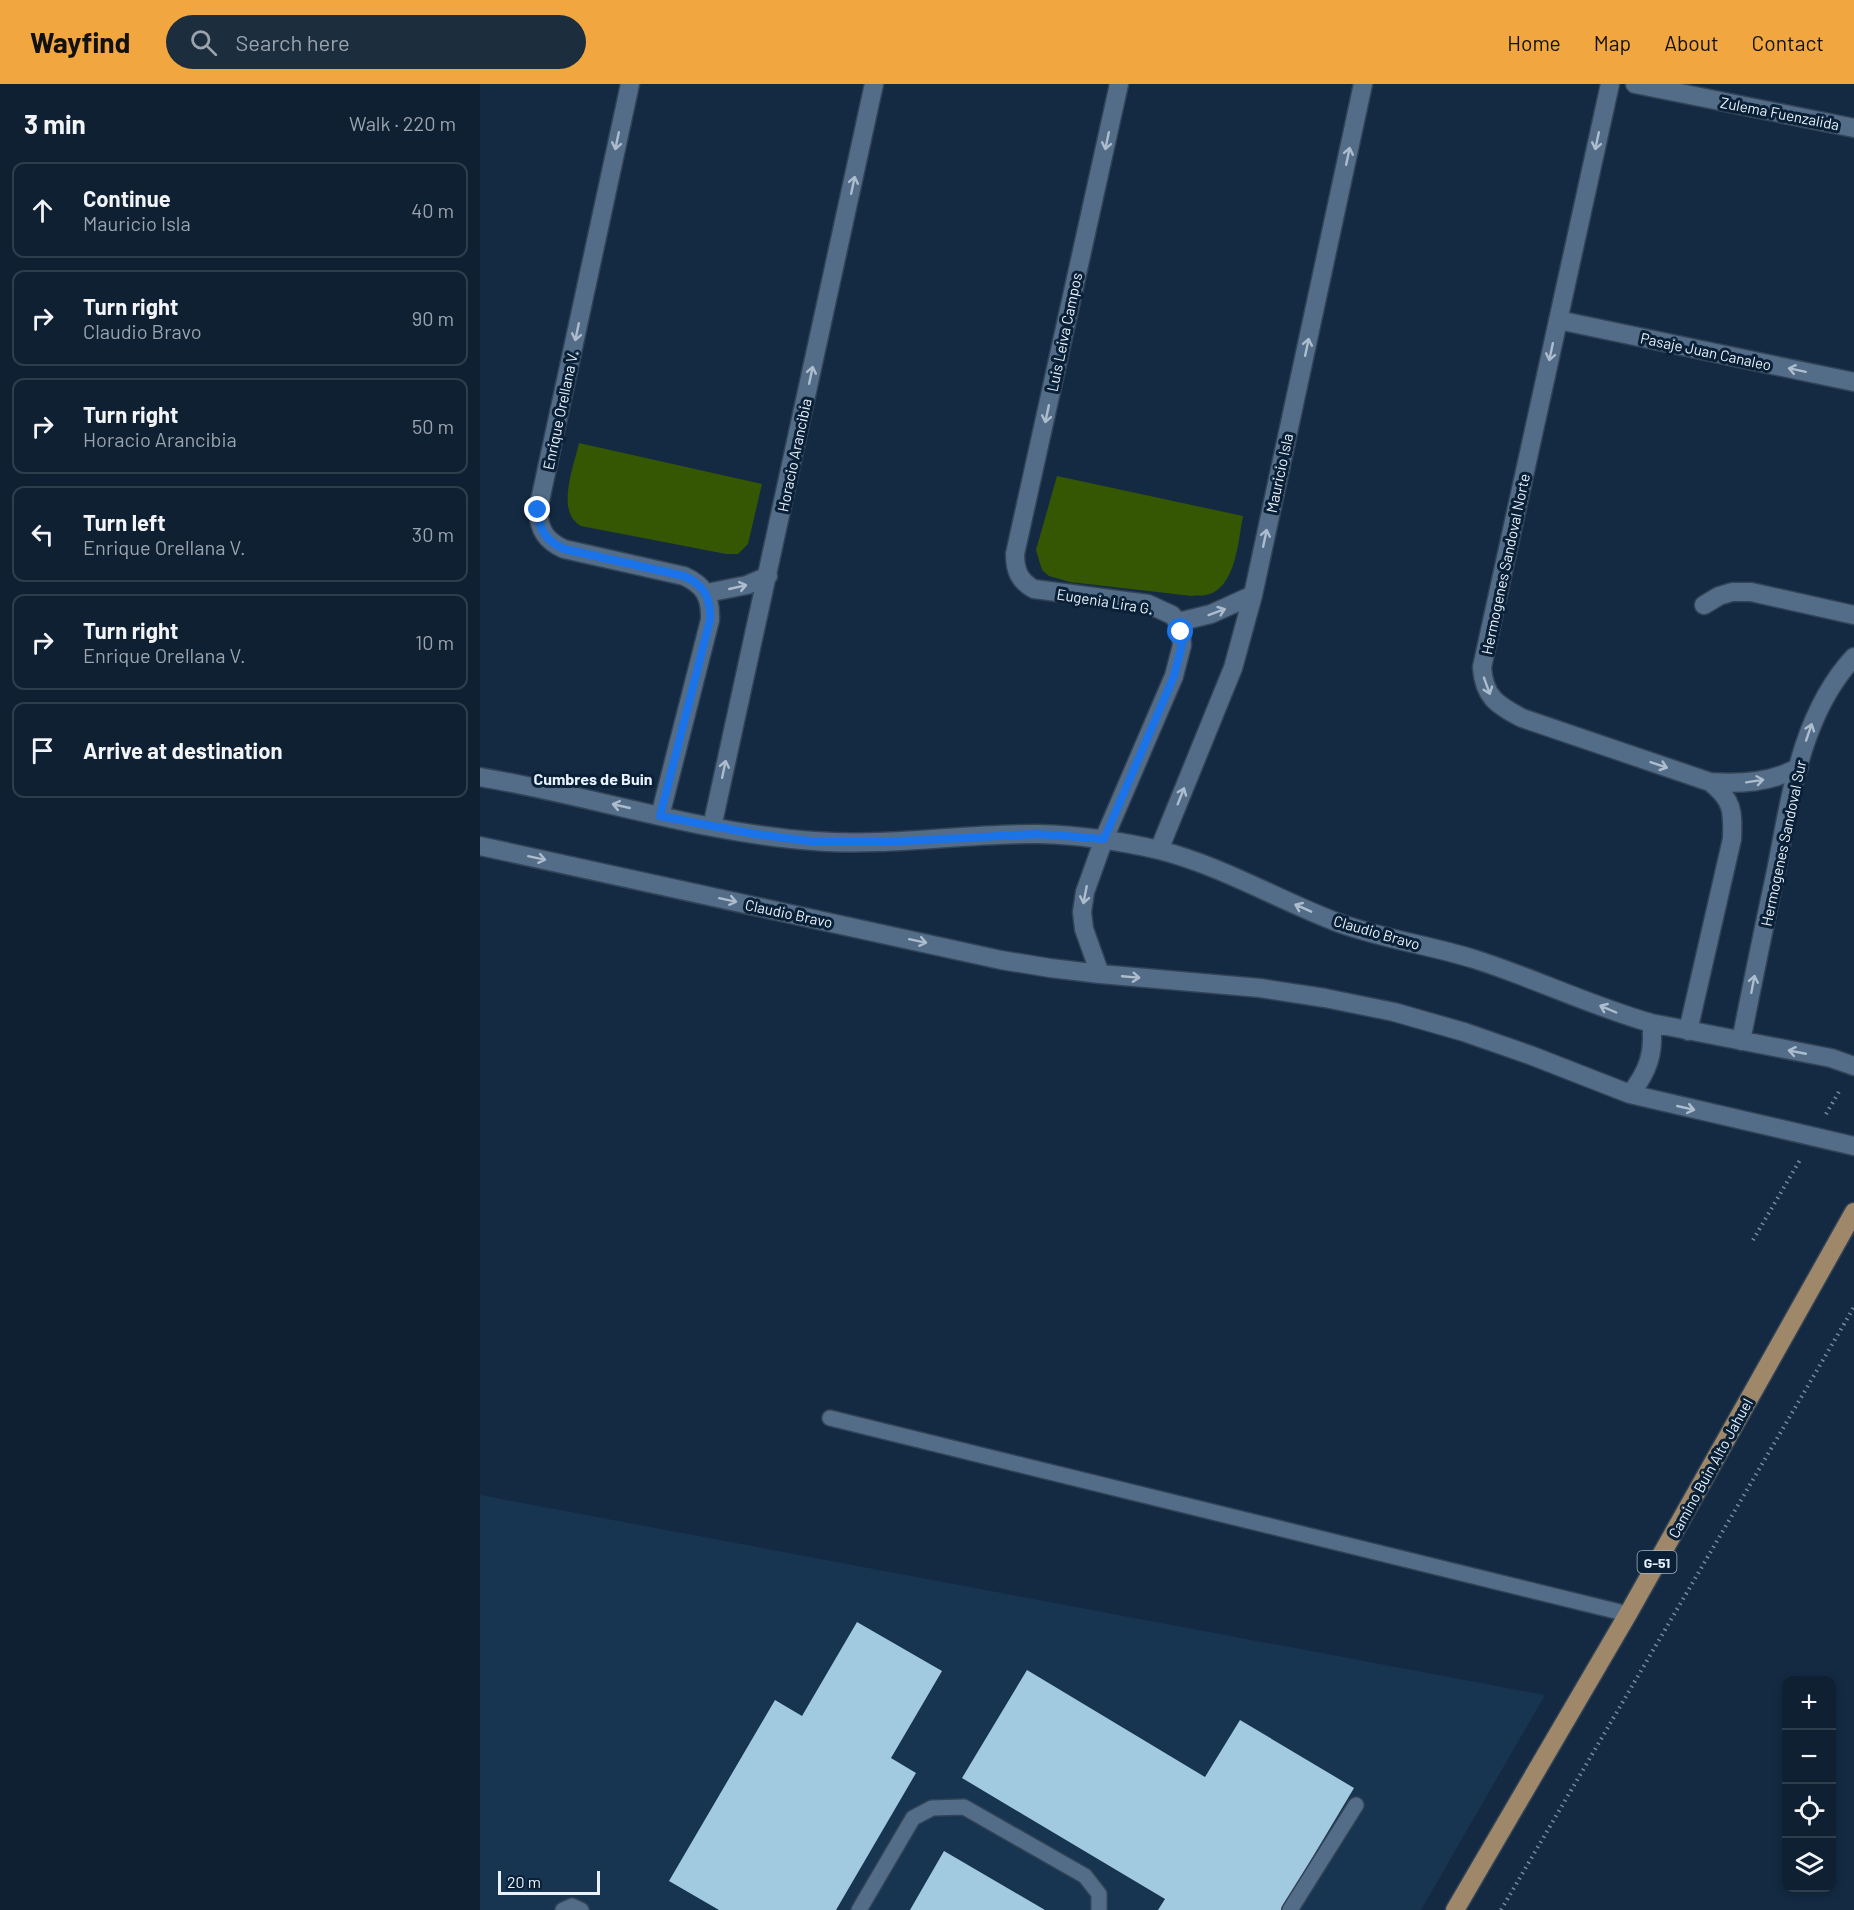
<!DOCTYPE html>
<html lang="en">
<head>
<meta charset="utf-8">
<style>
	:root { --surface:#0e2032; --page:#1c2d3e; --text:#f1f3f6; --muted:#9ba3ac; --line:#2e3e4d; --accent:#f1a63f }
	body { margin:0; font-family:Barlow,sans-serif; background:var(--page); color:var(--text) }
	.controls { position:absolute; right:18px; bottom:18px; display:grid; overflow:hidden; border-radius:12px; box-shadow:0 3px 9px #0003 }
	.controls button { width:54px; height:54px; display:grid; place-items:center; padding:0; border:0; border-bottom:2px solid var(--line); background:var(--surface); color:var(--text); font:30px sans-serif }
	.scale { position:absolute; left:18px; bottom:15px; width:102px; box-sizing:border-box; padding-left:6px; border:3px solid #e9f2fc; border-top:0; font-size:16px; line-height:21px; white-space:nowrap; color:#e9f2fc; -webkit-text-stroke:4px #092037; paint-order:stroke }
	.stop { position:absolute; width:18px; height:18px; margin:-14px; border:4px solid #1a73e8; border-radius:50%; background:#fff }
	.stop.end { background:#1a73e8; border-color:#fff; box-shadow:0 2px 6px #0008 }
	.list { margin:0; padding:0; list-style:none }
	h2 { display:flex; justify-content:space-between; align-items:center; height:78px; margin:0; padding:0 24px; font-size:26px }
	h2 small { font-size:20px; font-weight:400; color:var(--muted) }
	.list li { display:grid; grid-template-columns:39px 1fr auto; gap:18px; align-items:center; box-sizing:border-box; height:96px; margin:0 12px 12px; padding:0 12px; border:2px solid var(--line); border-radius:12px }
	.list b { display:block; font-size:22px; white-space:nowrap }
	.list p { margin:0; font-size:20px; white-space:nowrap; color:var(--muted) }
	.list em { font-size:20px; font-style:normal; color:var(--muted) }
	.icon { flex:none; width:33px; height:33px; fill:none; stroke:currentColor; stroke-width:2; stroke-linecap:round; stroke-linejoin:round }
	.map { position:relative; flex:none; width:1374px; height:1826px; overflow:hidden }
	header { display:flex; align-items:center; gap:36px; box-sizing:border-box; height:84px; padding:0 30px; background:var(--accent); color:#111 }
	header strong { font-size:28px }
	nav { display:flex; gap:33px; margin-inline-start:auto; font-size:21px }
	.search { width:420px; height:54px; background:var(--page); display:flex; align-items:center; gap:15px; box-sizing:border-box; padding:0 21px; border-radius:33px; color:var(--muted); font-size:22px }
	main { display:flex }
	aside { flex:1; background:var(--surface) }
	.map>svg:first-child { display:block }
	.built { fill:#173450 }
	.green { fill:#355603 }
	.building { fill:#a1cae0 }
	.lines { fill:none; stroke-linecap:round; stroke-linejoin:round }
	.lane-casing { stroke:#334356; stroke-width:18 }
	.street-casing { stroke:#334356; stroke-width:21 }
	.primary-casing { stroke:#334356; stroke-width:21 }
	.path { stroke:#798a9b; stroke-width:4; stroke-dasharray:1.5 4.5; stroke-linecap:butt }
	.lane { stroke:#536d88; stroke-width:15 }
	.street { stroke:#536d88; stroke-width:18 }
	.primary { stroke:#9f8869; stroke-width:18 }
	.oneway { stroke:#adbdce }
	.route { stroke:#1a73e8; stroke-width:8 }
	.labels { text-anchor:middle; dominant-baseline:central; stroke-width:6; stroke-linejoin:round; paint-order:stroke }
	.shield { fill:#092037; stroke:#a6b3c1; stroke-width:1.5 }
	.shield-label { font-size:14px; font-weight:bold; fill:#e9f2fc }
	.street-label { font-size:15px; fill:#e9f2fc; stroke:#092037 }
	.neighbourhood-label { font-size:16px; font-weight:bold; fill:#e9f2fc; stroke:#092037 }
</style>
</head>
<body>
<header>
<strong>Wayfind</strong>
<div class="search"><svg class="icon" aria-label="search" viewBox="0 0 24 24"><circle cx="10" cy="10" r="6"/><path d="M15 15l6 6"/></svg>Search here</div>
<nav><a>Home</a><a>Map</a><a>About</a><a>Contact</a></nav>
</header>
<main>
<aside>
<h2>3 min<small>Walk · 220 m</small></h2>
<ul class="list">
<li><svg class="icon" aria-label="ahead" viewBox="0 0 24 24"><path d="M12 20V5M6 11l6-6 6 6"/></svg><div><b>Continue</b><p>Mauricio Isla</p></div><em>40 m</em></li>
<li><svg class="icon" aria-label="right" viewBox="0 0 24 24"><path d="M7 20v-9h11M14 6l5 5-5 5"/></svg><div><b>Turn right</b><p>Claudio Bravo</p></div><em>90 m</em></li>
<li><svg class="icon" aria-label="right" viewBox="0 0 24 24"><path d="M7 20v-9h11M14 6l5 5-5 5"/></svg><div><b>Turn right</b><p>Horacio Arancibia</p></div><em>50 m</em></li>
<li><svg class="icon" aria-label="left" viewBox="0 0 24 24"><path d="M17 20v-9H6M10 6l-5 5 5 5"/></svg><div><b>Turn left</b><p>Enrique Orellana V.</p></div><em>30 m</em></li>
<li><svg class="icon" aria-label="right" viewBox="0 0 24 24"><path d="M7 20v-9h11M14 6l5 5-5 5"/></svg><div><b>Turn right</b><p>Enrique Orellana V.</p></div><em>10 m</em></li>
<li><svg class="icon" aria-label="arrive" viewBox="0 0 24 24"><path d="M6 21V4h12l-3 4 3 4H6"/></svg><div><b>Arrive at destination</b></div></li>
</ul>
</aside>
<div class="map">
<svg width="1374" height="1826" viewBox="0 0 1374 1826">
	<rect width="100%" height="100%" fill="#132a42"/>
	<path class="built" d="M0 1411 1065 1611 941 1826H0Z"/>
	<path class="green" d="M99 359 282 400 268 460 258 470H246L101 442C75 428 94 382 99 359Z
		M577 392 763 432C758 457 756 505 726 511 722 512 716 511 712 512L590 498 569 492 562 486 556 466Z"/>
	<path class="building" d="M377 1538 462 1587 411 1674 436 1689 356 1826H239L189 1797 295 1616 322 1632Z
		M547 1586 725 1693 760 1636 874 1704 801 1826H678L685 1815 482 1694Z
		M464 1767 565 1826H430Z"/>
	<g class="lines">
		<g class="lane-casing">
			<path id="lane" d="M350 1334 1148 1530
				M83 1826 92 1822 101 1826
				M379 1826 433 1734 452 1724 484 1723 605 1792 619 1810V1826
				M810 1826 876 1721"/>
		</g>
		<g class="street-casing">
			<path id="street" d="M150 0 58 426C59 446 66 457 84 465L204 492C224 501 231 513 230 536L180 732
				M1130 0 1002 583C1004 613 1017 621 1042 634L1230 698C1253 716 1253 727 1252 755L1208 947
				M1155 0 1374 44
				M1078 236 1374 298
				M227 509 267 501 288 492
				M1224 521 1239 512 1252 508H1271L1374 531
				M698 538 731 530 773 511
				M0 693C112 712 221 749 334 757 409 763 484 749 558 750 599 751 640 757 679 766 742 782 798 816 859 839 903 855 949 861 994 875 1054 894 1111 922 1171 939L1351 974 1374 982
				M1230 698C1260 700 1291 699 1319 683
				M232 743 394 0
				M0 762 521 876 570 884 620 890 780 904 845 914 914 928 984 948 1050 971 1150 1010 1374 1062
				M679 766 753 584 773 511 883 0
				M620 890 604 845 602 828 605 808 624 755 694 592 702 561 701 548 698 538 692 531 668 520 554 505C539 497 535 486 535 470L639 0
				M1261 957C1272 902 1283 847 1295 792 1310 717 1320 631 1374 573
				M1150 1010C1168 988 1175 968 1171 939"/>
		</g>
		<g class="primary-casing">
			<path id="primary" d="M975 1826 1148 1530 1374 1128"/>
		</g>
		<path class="path" d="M1346 1030 1360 1006
			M1273 1156 1320 1076
			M1021 1826 1374 1223"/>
		<use href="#lane" class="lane"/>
		<use href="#street" class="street"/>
		<use href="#primary" class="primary"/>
	</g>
	<defs><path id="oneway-shaft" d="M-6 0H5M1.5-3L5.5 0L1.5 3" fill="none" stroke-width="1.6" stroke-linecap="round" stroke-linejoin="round" transform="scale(1.5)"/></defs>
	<g class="oneway">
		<use href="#oneway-shaft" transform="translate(137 57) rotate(102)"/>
		<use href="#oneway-shaft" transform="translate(627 57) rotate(102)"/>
		<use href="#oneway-shaft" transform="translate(1117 57) rotate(102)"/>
		<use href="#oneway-shaft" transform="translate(868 72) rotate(-78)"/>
		<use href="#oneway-shaft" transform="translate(373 101) rotate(-78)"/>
		<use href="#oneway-shaft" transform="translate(97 248) rotate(102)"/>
		<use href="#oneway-shaft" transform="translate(827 263) rotate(-78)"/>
		<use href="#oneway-shaft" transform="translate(1071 268) rotate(102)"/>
		<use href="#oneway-shaft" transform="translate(1317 286) rotate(-168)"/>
		<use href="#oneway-shaft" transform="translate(331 291) rotate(-78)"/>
		<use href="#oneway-shaft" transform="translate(567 330) rotate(102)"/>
		<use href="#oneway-shaft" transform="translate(785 454) rotate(-78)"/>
		<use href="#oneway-shaft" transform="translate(258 503) rotate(-13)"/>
		<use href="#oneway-shaft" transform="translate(737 528) rotate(-20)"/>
		<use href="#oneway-shaft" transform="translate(1007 602) rotate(70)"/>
		<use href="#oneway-shaft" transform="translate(1329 648) rotate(-71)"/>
		<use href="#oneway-shaft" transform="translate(1179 681) rotate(19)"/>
		<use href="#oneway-shaft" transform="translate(244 685) rotate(-78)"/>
		<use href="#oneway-shaft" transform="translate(1275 697) rotate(-9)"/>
		<use href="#oneway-shaft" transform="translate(701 712) rotate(-68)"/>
		<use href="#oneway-shaft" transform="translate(141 722) rotate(-167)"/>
		<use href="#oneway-shaft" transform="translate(57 774) rotate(12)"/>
		<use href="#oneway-shaft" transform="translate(605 811) rotate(101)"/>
		<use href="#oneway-shaft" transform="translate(248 816) rotate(12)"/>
		<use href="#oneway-shaft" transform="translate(823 824) rotate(-156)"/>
		<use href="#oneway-shaft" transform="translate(438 857) rotate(12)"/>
		<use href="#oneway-shaft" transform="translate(651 893) rotate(5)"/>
		<use href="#oneway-shaft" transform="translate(1273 900) rotate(-79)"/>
		<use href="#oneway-shaft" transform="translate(1128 925) rotate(-157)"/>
		<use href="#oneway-shaft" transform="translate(1317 968) rotate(-169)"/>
		<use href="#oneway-shaft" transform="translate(1206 1024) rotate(13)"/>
	</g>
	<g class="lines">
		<path class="route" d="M58 426C59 446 66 457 84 465L204 492C224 501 231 513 230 536L180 732 275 750 336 758H408L557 750 624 755 694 592 702 561 701 548"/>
	</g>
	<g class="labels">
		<rect class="shield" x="1157.5" y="1467" width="39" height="22" rx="4.5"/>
		<g class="shield-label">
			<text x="1177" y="1478">G-51</text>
		</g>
		<g class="street-label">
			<text transform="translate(1300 29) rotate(11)">Zulema Fuenzalida</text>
			<text transform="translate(584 248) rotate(-78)">Luis Leiva Campos</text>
			<text transform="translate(1226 267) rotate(12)">Pasaje Juan Canaleo</text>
			<text transform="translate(80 326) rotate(-78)">Enrique Orellana V.</text>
			<text transform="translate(314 371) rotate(-78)">Horacio Arancibia</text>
			<text transform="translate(799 389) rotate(-78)">Mauricio Isla</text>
			<text transform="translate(1025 480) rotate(-78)">Hermogenes Sandoval Norte</text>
			<text transform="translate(625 517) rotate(9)">Eugenia Lira G.</text>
			<text transform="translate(1303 759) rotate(-78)">Hermogenes Sandoval Sur</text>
			<text transform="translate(309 829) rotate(12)">Claudio Bravo</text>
			<text transform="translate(897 848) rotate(16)">Claudio Bravo</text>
			<text transform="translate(1230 1384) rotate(-61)">Camino Buin Alto Jahuel</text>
		</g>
		<g class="neighbourhood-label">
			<text x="113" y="694">Cumbres de Buin</text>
		</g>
	</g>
</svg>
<div class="controls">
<button>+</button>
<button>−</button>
<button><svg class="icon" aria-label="locate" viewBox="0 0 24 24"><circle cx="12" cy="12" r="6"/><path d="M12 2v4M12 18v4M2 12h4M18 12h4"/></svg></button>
<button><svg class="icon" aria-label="layers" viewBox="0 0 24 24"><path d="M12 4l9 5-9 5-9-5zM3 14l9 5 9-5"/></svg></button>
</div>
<div class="scale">20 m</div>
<div class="stop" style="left:701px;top:548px"></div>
<div class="stop end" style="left:58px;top:426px"></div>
</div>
</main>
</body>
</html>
